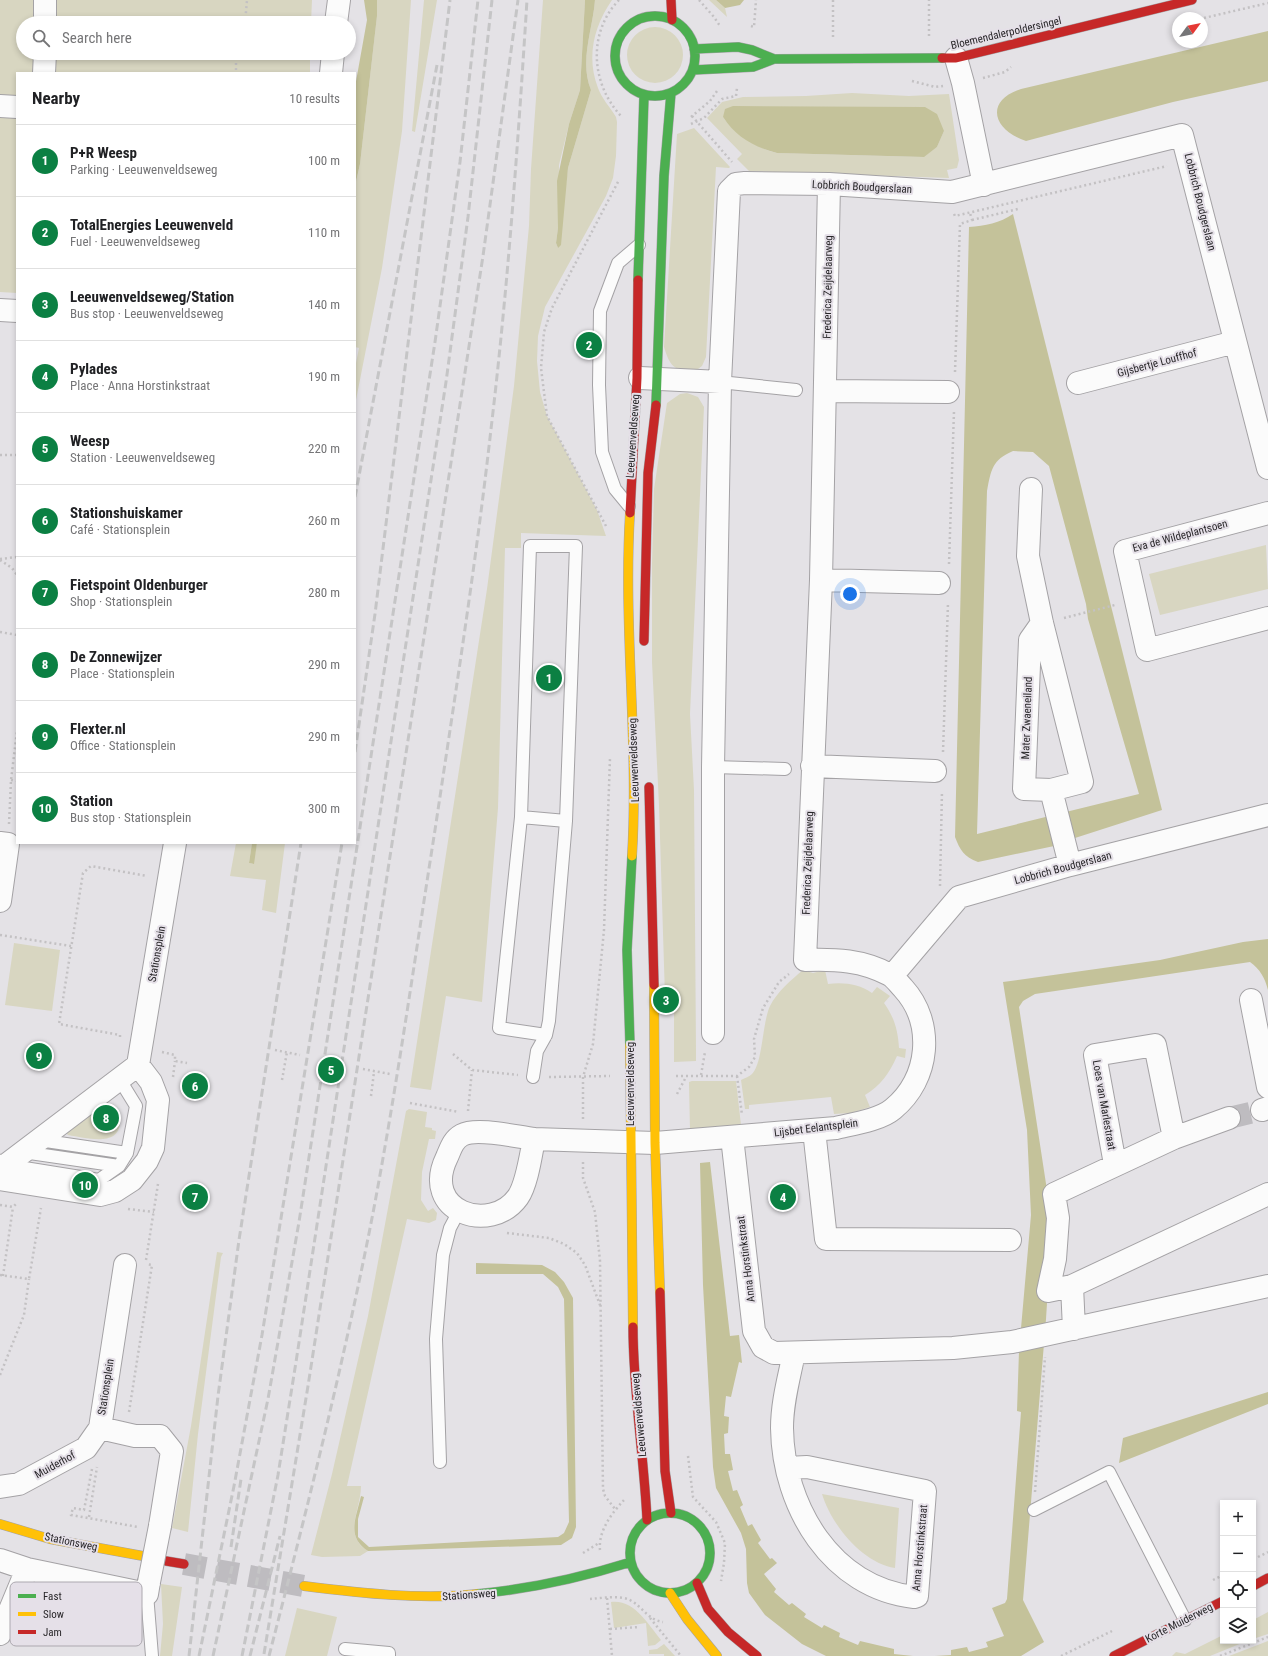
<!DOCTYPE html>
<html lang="en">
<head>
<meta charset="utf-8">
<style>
	:root { --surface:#fff; --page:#f6f6f6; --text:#202124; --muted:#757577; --line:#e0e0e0; --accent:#0b8043 }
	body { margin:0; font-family:"Roboto Condensed",sans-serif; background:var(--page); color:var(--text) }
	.controls { position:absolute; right:12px; bottom:12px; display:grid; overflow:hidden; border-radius:0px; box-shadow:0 2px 6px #0003 }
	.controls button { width:36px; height:36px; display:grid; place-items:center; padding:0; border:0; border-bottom:1px solid var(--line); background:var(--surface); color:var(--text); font:20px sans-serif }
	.compass { position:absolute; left:1172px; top:12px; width:36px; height:36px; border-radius:50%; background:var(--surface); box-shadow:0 2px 6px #0003; rotate:57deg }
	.you { position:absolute; left:850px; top:594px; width:14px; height:14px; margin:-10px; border:3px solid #fff; border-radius:50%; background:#1a73e8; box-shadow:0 0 0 6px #1a73e833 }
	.badge { display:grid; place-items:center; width:26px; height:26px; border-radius:50%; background:var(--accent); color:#fff; font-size:13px; font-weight:700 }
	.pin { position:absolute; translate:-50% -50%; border:2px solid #fff; box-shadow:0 1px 4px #0006 }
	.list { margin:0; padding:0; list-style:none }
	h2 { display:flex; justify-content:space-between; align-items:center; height:52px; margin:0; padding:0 16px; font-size:17px }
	h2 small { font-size:13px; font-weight:400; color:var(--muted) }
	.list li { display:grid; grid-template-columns:26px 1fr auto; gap:12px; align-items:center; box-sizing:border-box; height:72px; padding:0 16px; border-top:1px solid var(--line) }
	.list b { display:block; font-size:15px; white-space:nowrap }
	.list p { margin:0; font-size:13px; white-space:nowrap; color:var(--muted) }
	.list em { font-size:13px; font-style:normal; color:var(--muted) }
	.icon { flex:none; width:22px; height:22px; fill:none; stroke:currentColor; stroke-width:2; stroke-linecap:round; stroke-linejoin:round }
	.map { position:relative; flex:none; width:1268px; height:1656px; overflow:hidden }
	.search { position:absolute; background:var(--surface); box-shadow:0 2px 6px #0003; left:16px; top:16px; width:340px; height:44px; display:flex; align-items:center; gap:10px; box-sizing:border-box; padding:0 14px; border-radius:22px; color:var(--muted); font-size:15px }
	.panel { position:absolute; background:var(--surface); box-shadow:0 2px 6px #0003; left:16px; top:72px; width:340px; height:772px; border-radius:0px }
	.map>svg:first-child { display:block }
	.green { fill:#d8d6c1; fill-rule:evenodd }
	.water { fill:#c4c29a; fill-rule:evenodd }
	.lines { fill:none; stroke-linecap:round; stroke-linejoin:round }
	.street-tunnel { stroke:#bebcc0; stroke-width:22; stroke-dasharray:22 11; stroke-linecap:butt }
	.secondary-tunnel { stroke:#bebcc0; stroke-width:22; stroke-dasharray:22 11; stroke-linecap:butt }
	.lane-casing { stroke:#a4a2a5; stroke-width:14 }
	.street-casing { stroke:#a4a2a5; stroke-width:24 }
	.fast-casing { stroke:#a4a2a5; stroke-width:10 }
	.slow-casing { stroke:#a4a2a5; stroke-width:10 }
	.jam-casing { stroke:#a4a2a5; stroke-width:10 }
	.path { stroke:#c3c1c3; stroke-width:2.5; stroke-dasharray:2 3; stroke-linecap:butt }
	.lane { stroke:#fbfbfb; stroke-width:12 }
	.street { stroke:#fbfbfb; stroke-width:22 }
	.fast { stroke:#4caf50; stroke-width:9 }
	.slow { stroke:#ffc107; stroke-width:9 }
	.jam { stroke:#c62828; stroke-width:9 }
	.rail { stroke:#c5c5c6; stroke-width:3; stroke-dasharray:8 4; stroke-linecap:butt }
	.street-bridge-casing { stroke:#a4a2a5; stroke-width:24; stroke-linecap:butt }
	.street-bridge { stroke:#fbfbfb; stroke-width:22 }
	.labels { text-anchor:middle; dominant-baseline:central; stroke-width:4; stroke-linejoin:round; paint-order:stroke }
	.street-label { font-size:11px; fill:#282629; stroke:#e5e0e8 }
	.key { fill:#e5e0e8; stroke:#aca8af; stroke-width:1 }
	.key-label { font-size:11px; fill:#282629 }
</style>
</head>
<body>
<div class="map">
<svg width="1268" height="1656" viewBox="0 0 1268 1656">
	<rect width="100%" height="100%" fill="#e4e2e6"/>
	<path class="green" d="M0 0H312L311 23H23V53H310V73H17V293L0 292Z
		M377 0H411L402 131 382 268 355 405V368L359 348 355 347V186L360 164 377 16Z
		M424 0H437L415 132 412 131Z
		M543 0H585L580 90 569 124 559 165 558 228 556 243 558 248 568 168 591 90C579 61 593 29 595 0H612C594 26 586 57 598 88 602 99 610 107 616 117L617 122 616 156 613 178 606 196 545 307 538 336 537 361 540 392 547 416 597 510 606 536 521 533V548H505L498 808 482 1002 446 996 431 1090 410 1087 487 589 514 386 529 226 531 169Z
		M709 0H716L725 8 727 17Z
		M627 55a28 28 0 1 1 56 0a28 28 0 1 1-56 0Z
		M852 93 909 96 949 94 959 160 957 168 947 170 949 178 749 171 737 159 742 154 707 118 722 102 743 97 806 96ZM723 117 944 131 937 147 923 157 777 153C757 148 735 135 723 117Z
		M694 128 730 167 729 168 716 167 706 357 702 366 694 372C673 370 670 366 664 347L677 134Z
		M687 393 698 397 704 407 690 714 694 790 696 1050V1061L674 1062V999L665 997 659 805 652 662V564L654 489 667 403 680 394Z
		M1266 545 1268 589 1160 615 1149 574Z
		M236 843H252L249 863 253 864 257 843H285L276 913 262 910 266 880 230 876Z
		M14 943 60 950 52 1011 5 1005Z
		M803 970 813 973 825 970 828 984C844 982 859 984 872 993L877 987 890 996 884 1003C894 1017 898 1030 899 1048L906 1049 905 1058 897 1056C889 1074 881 1085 865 1095L870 1107 851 1113 834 1114 831 1097 749 1105V1109H745L741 1080C744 1078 749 1077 752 1074 763 1063 762 1023 770 1006 777 992 791 980 803 970Z
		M692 1081H736L741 1125 690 1131 689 1082Z
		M106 1106H111L119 1111C127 1149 91 1139 68 1135L66 1133 95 1111 98 1115 99 1123 108 1125 111 1122V1115L106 1111 102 1112 98 1110Z
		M409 1109 427 1112 425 1127 432 1128V1130L436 1131 435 1139H429L422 1172 421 1200 428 1211 433 1208 437 1213 436 1220 429 1223 407 1219 347 1486H361C361 1510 342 1535 368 1551L360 1556 322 1557 311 1555 332 1474 368 1316 406 1111Z
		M217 1252 223 1253 221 1257 198 1434 188 1532 172 1528 191 1426Z
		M822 1494 899 1508 895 1568C862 1563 831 1524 822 1494Z
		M161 1584 182 1587 172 1656H160L163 1624Z
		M611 1602C634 1599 648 1624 661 1640L655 1645 648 1646 646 1623 614 1628Z
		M297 1608 337 1617 327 1656H285Z
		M1268 1612V1634L1253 1639V1620Z
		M1223 1635V1641H1247L1210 1656H1172L1176 1652 1185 1654Z
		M1268 1641V1656H1229Z
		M664 1644 675 1656H664V1654H649V1650L657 1649Z"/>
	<path class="water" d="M364 0H377V16L360 164 355 186V87L367 20Z
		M585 0H595C593 29 579 61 591 90L568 168 561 245 558 248 556 243 558 228 557 181 569 124 580 90Z
		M716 0H744L740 5 725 8Z
		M1268 31V81L1173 102 1026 141C993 130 984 101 1021 89Z
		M733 106 925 107 937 114 944 131 937 147 924 157 777 153C754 147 736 137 723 117L725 109Z
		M1013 214 1162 810 1075 838 1059 845 978 862C964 857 960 850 955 837L969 227C985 226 1000 223 1013 214ZM1013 451 1033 452 1049 466 1086 604 1088 619 1139 794 977 834 987 491C991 470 992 460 1013 451Z
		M252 843H257L254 864 249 863Z
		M1268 939V990C1265 978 1260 969 1250 962L1035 994 1023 1001 1019 1007 1052 1223 1046 1319 1023 1600 1044 1642 1021 1656H935L951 1655V1650L967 1647 969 1652 988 1647 986 1642 1004 1636 992 1608 1005 1603 1007 1599 1021 1412 1017 1411 1019 1351 1031 1215 1027 1130 1003 982 1160 960 1243 942Z
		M710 1162 730 1336 739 1335 742 1363 739 1362 731 1397 726 1396 724 1416 729 1417 728 1433 724 1434 725 1454H730L733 1470 728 1471 733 1491 737 1490 743 1505 740 1507 748 1526 752 1524 761 1540 758 1543 770 1559 772 1558 777 1563 764 1574 776 1589 774 1592 789 1605 792 1603 806 1614 804 1617 822 1628 824 1625 840 1633 839 1637 858 1645 860 1641 894 1649V1654L913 1656H826L802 1644 765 1615 749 1593 747 1583 746 1549 741 1533 716 1488 713 1467 703 1285 700 1163Z
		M476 1263 542 1265 555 1272 564 1282 573 1298 576 1527 572 1538 561 1545 368 1551C346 1537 356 1518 361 1496L364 1497 358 1519V1537L369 1547 558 1537 564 1533 569 1522 564 1299 558 1287 543 1274H476Z
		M1268 1392V1404L1119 1463 1123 1438Z"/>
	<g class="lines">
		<path class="street-tunnel" d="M1229 1118 1262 1110"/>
		<path class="secondary-tunnel" d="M184 1564 304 1586"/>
		<g class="lane-casing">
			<path id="lane" d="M720 382 796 390
				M629 506 615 489 602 452 599 385 600 311 618 263 639 245
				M713 767 785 769
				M521 817 566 821
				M533 1077 537 1051 546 1035 549 1021 566 821 576 546H530L521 817 499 1028 546 1035
				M39 1140 127 1153
				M23 1152 119 1166
				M6 1165 99 1180 119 1166 127 1153 136 1106 120 1080
				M440 1462 436 1339 443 1255 450 1228 459 1211
				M1034 1510 1109 1472 1185 1620
				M147 1594 152 1656
				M345 1649 389 1653V1656"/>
		</g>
		<g class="street-casing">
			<path id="street" d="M45 23V0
				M336 23 339 0
				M956 58 963 83 984 185
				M44 73 45 53
				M331 73 333 53
				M0 106 17 107
				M0 310 17 311
				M640 378 720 382
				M1078 383 1235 342
				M826 391 948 392
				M1031 489 1028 556 1042 623 1082 782 1051 790
				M1268 513 1125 551 1147 650 1268 618
				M821 580 939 583
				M1042 623 1030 640 1024 789 1051 790 1070 865
				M812 766 935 771
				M0 843 8 844 0 901
				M892 976 959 897 1070 865 1268 815
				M1251 1000 1268 1087
				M713 1033V767L720 382 729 191 736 184 745 183 829 184 952 192 1182 135 1268 468
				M1262 1110 1268 1108
				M814 1130 826 1239 1010 1240
				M732 1137 754 1331 763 1347 774 1353 953 1348 1012 1342 1268 1286
				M1174 1138 1229 1118
				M534 1139C517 1137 477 1127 462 1135 453 1140 451 1148 447 1157 420 1212 491 1235 518 1197 527 1184 531 1154 534 1139L655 1143 836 1128C853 1124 880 1120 893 1109 930 1079 935 1023 903 988 899 984 895 978 890 975 863 960 835 959 805 960L821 580 829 184
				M0 1166 6 1165 138 1065 175 843
				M0 1179 100 1195 115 1191 132 1180 147 1161 153 1148 158 1100 151 1082 138 1065
				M1072 1286 1048 1291 1055 1259 1058 1218 1054 1194 1174 1138 1155 1045 1095 1055 1115 1164
				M1074 1329 1072 1286 1268 1194
				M100 1428 135 1436H160L172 1451 160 1526
				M787 1468 807 1467 925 1491 917 1596 914 1597C832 1588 783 1507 782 1428 782 1402 789 1378 794 1353
				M0 1487 19 1484 86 1448 100 1428 125 1265
				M0 1560 27 1569 147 1594 149 1582
				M0 1634 27 1569"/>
		</g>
		<g class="fast-casing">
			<path id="fast" d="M615 56a40 40 0 1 1 80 0a40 40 0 1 1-80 0Z
				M694 49 738 47 752 50 774 59
				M693 70 753 67 774 59 942 58
				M638 280 644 96
				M656 405 664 176 671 93
				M630 1045 627 950 632 856
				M630 1553a40 40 0 1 1 80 0a40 40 0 1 1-80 0Z
				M477 1594C530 1589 580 1578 631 1562"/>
		</g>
		<g class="slow-casing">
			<path id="slow" d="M630 513C623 628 639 742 632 856
				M654 985 655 1143 660 1292
				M630 1045 633 1327
				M0 1524 50 1539 143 1556
				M304 1586C361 1593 419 1600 477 1594
				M670 1593 687 1619 717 1656"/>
		</g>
		<g class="jam-casing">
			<path id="jam" d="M671 0 672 20
				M942 58H956L1192 0
				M630 513 637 378 638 280
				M644 641 648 473 656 405
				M649 787 654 985
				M660 1292 665 1471 671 1513
				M633 1327C633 1391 644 1456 647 1520
				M166 1561 184 1564
				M697 1583 708 1609 728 1632 757 1656
				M1253 1586 1268 1578
				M1114 1656 1223 1601"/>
		</g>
		<path class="path" d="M619 0C587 33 591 85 622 117
			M699 0 714 17 720 26
			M833 0V37
			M1204 18 1268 3
			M245 23 247 0
			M751 26 754 27 756 0
			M929 36V0
			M236 53V73
			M983 78 1005 72 1011 67
			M912 81 935 87 943 86
			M692 116 732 162
			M691 117 710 101 717 91
			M691 124 704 118 722 99 736 96 737 88
			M954 214 955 216 1167 166
			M972 220 1018 209
			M955 372 960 224 972 220 970 213
			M0 455H17
			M606 526 547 416 541 368 544 332 552 308 619 180
			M0 559 17 557
			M0 560 12 568 17 575
			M949 564 954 411
			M1064 618 1115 605
			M0 632 17 635
			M943 752 948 603
			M11 780 17 781
			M9 824 11 780 17 731
			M940 886 942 791
			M0 935 71 946
			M120 1037V1035L59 1024 83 873 91 866 147 876
			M275 1050 300 1055
			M162 1052 175 1055V1061L187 1063
			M453 1054 472 1070 518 1075
			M363 1069 390 1074
			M701 1075 705 1052
			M676 1076H737L749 1067 755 1057 754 1039 763 1008 779 982 789 974
			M737 1076 742 1115
			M173 1077 175 1061
			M549 1077 610 1076
			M282 1080 287 1052
			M677 1094 686 1077
			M371 1096 374 1072
			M410 1103 459 1112
			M468 1111 472 1070
			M583 1119V1077L593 1044 604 930 610 758
			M583 1162V1178L595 1212 600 1261 603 1489 605 1496 615 1509
			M0 1205 13 1207 16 1204
			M128 1209 154 1212
			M507 1233 549 1238 564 1244 577 1253 585 1265 600 1305
			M146 1260 158 1184
			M0 1275 29 1279 41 1208
			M3 1276 13 1207
			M0 1375 24 1315 29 1279
			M129 1412 152 1265 146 1264
			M688 1456 693 1497 716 1522 725 1543 724 1563 721 1581
			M92 1469 84 1510 73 1508 71 1515 138 1527
			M1035 1492 1045 1357
			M89 1517 97 1467
			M600 1550C598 1531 612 1513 624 1500
			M583 1553 599 1543
			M1258 1557 1268 1552
			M1213 1580 1223 1575
			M607 1598 612 1656
			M590 1599C603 1598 619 1595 630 1600 643 1607 648 1620 663 1622
			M650 1618 681 1656
			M610 1629 639 1627
			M1061 1656 1112 1631
			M1220 1656 1268 1637"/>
		<use href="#lane" class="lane"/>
		<use href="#street" class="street"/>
		<use href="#fast" class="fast"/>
		<use href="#slow" class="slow"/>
		<use href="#jam" class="jam"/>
		<path class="rail" d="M355 497 437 65
			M355 752 375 614 450 0
			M231 1547 241 1479
			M264 1654 308 1386 483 256 518 0
			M189 1656 218 1396 239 1240 301 843
			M199 1656 234 1486 262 1335 342 843
			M213 1656 268 1399 299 1222 435 342 460 162 478 0
			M242 1656 278 1475 296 1362 446 382 468 217 492 0
			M250 1656 280 1536
			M269 1656C307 1509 344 1362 373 1213 397 1086 415 957 435 830 455 696 476 563 491 429 508 286 518 143 527 0"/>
		<g class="street-bridge-casing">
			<path id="street-bridge" d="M149 1582 160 1526"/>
		</g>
		<use href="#street-bridge" class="street-bridge"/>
	</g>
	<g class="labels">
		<g class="street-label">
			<text transform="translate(1006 33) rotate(-13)">Bloemendalerpoldersingel</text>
			<text transform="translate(862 187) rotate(3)">Lobbrich Boudgerslaan</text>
			<text transform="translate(1200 202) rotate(76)">Lobbrich Boudgerslaan</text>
			<text transform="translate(828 287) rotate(-89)">Frederica Zeijdelaarweg</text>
			<text transform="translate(1157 363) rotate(-15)">Gijsbertje Louffhof</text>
			<text transform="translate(633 436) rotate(-86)">Leeuwenveldseweg</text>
			<text transform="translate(1180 536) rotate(-15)">Eva de Wildeplantsoen</text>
			<text transform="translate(1027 718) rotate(-88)">Mater Zwaeneiland</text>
			<text transform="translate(634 760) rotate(-92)">Leeuwenveldseweg</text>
			<text transform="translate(808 863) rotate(-88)">Frederica Zeijdelaarweg</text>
			<text transform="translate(1063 868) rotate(-15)">Lobbrich Boudgerslaan</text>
			<text transform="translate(157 954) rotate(-80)">Stationsplein</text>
			<text transform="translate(630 1084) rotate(-90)">Leeuwenveldseweg</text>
			<text transform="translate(1104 1105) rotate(80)">Loes van Marlestraat</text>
			<text transform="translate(816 1128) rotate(-7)">Lijsbet Eelantsplein</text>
			<text transform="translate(746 1259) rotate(-97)">Anna Horstinkstraat</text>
			<text transform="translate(106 1387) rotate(-81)">Stationsplein</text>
			<text transform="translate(639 1415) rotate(-95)">Leeuwenveldseweg</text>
			<text transform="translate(55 1465) rotate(-29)">Muiderhof</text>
			<text transform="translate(71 1542) rotate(12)">Stationsweg</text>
			<text transform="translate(920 1548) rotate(-85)">Anna Horstinkstraat</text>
			<text transform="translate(469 1595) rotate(-4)">Stationsweg</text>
			<text transform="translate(1179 1623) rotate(-27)">Korte Muiderweg</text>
		</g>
	</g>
	<rect x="10" y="1582" width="132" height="64" rx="6" class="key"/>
	<rect x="18" y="1594" width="18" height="4" fill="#4caf50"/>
	<rect x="18" y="1612" width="18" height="4" fill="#ffc107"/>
	<rect x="18" y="1630" width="18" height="4" fill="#c62828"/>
	<g class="key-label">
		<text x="43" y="1600">Fast</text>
		<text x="43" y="1618">Slow</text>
		<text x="43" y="1636">Jam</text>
	</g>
</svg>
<div class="controls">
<button>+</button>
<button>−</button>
<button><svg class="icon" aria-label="locate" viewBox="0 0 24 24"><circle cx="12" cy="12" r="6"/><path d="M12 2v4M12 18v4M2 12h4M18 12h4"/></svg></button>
<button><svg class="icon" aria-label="layers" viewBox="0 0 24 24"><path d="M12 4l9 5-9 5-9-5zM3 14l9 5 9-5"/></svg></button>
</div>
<svg class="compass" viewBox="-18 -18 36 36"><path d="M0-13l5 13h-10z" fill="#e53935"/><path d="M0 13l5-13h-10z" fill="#757577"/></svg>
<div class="you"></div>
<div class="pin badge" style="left:549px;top:678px">1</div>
<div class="pin badge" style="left:589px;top:345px">2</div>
<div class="pin badge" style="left:666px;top:1000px">3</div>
<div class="pin badge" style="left:783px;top:1197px">4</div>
<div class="pin badge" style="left:331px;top:1070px">5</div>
<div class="pin badge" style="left:195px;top:1086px">6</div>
<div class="pin badge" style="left:195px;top:1197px">7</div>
<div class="pin badge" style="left:106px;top:1118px">8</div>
<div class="pin badge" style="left:39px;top:1056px">9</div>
<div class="pin badge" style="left:85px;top:1185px">10</div>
<div class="search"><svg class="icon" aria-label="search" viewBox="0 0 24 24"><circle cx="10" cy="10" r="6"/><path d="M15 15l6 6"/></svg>Search here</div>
<section class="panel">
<h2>Nearby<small>10 results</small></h2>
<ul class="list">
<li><span class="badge">1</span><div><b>P+R Weesp</b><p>Parking · Leeuwenveldseweg</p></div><em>100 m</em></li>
<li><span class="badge">2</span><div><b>TotalEnergies Leeuwenveld</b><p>Fuel · Leeuwenveldseweg</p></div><em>110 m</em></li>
<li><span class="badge">3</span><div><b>Leeuwenveldseweg/Station</b><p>Bus stop · Leeuwenveldseweg</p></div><em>140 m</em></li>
<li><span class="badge">4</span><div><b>Pylades</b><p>Place · Anna Horstinkstraat</p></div><em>190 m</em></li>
<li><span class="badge">5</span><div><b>Weesp</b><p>Station · Leeuwenveldseweg</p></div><em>220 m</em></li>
<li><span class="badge">6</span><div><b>Stationshuiskamer</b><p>Café · Stationsplein</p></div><em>260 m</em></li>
<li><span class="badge">7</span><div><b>Fietspoint Oldenburger</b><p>Shop · Stationsplein</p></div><em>280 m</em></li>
<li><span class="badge">8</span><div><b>De Zonnewijzer</b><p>Place · Stationsplein</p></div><em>290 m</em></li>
<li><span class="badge">9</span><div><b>Flexter.nl</b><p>Office · Stationsplein</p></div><em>290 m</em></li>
<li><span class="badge">10</span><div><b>Station</b><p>Bus stop · Stationsplein</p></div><em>300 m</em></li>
</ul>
</section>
</div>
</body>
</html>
